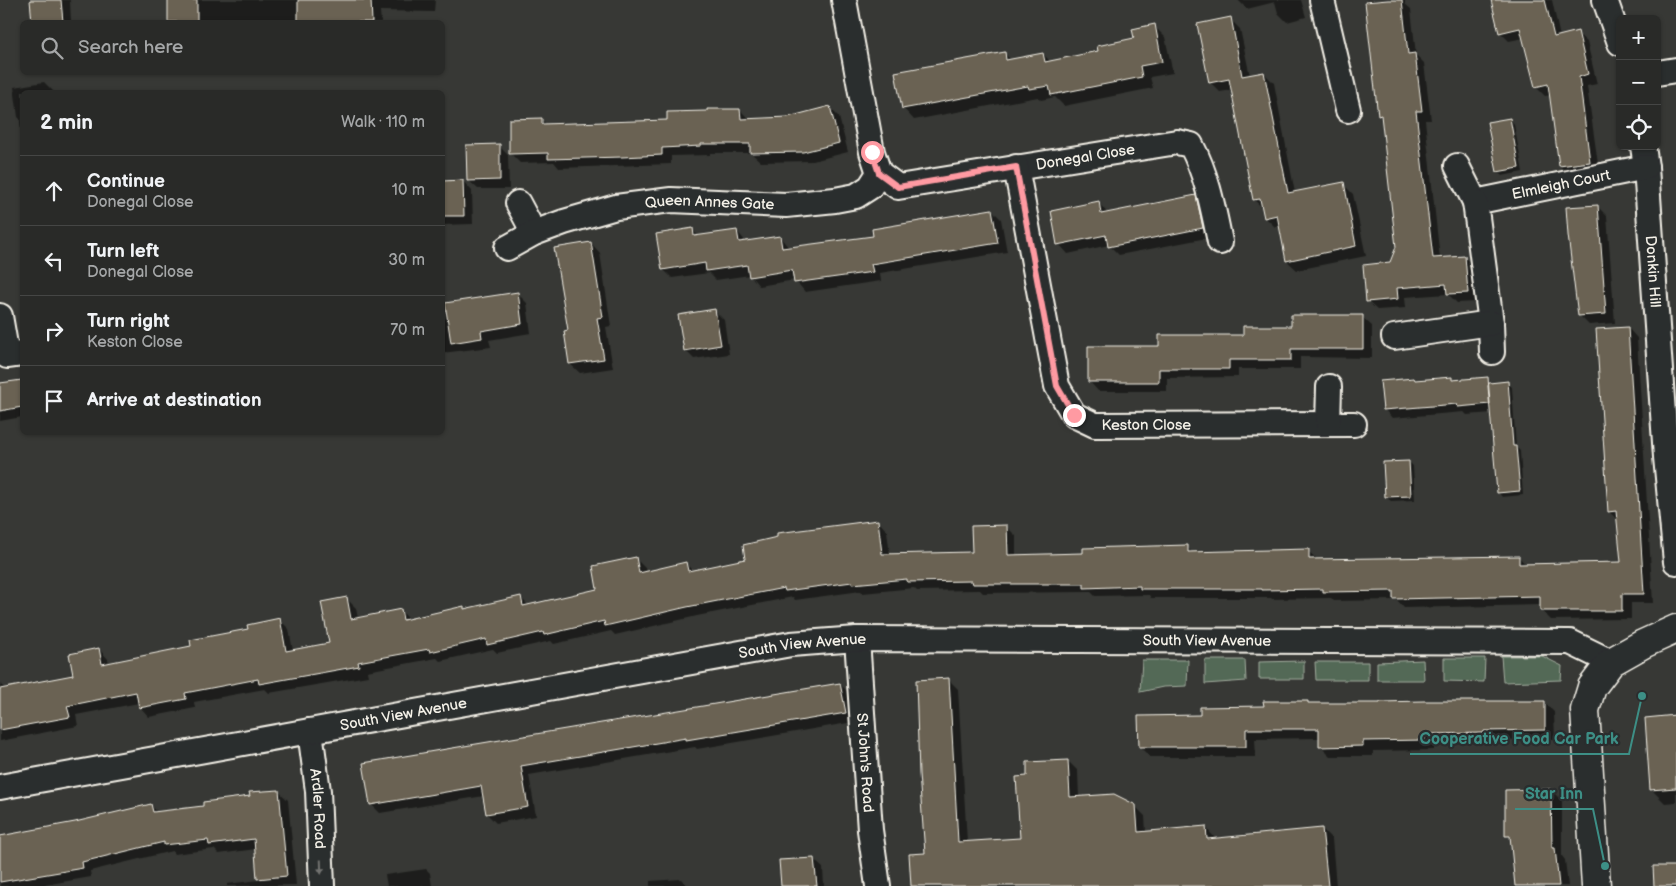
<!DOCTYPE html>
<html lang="en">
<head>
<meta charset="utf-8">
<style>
	:root { --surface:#292a28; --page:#353634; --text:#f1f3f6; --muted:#a5a7a8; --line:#454645 }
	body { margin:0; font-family:"Balsamiq Sans",sans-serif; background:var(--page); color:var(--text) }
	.controls { position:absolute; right:15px; top:15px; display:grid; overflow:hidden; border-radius:8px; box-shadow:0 1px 4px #0004 }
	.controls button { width:45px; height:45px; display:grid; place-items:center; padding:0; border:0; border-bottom:1px solid var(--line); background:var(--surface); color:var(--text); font:25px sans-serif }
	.stop { position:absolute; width:15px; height:15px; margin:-11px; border:4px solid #ff9aa2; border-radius:50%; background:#fff }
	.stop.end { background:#ff9aa2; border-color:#fff; box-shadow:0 1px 5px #0008 }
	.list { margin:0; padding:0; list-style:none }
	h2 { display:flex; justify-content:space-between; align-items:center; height:65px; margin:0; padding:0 20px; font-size:21px }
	h2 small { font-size:16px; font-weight:400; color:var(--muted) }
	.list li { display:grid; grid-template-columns:32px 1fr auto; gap:15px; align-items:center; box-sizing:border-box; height:70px; padding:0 20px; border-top:1px solid var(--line) }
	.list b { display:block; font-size:19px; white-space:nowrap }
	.list p { margin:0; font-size:16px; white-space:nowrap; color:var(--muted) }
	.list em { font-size:16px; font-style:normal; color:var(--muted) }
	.icon { flex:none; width:28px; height:28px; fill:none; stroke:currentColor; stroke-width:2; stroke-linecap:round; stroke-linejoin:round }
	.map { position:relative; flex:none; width:1676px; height:886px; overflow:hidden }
	.search { position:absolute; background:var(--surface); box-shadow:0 1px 4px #0004; left:20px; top:20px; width:425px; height:55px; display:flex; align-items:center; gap:12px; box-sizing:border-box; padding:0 18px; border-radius:8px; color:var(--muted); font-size:19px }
	.panel { position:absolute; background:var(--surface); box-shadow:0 1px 4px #0004; left:20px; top:90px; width:425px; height:345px; border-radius:8px }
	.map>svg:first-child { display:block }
	.green { fill:#526956; stroke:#a3ad9f }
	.shadow { fill:#0007 }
	.building { fill:#6a6252; stroke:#f4f1e8 }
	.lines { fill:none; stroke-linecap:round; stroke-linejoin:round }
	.street-casing { stroke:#f4f1e8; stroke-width:28 }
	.secondary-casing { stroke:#f4f1e8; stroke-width:31 }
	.street { stroke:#2a2d2e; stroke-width:24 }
	.secondary { stroke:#2a2d2e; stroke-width:28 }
	.oneway { fill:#71726f }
	.route { stroke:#ff9aa2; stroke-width:6 }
	.labels { text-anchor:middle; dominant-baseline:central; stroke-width:4.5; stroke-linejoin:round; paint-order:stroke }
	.street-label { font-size:15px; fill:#f4f1e8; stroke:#2a2d2e }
	.leader { fill:none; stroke:#3d8f86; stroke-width:2 }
	.callout-dot { fill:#3d8f86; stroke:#2a2d2e; stroke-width:2 }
	.callout-label { font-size:16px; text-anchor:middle; font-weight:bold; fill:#3d8f86; stroke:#2a2d2e; stroke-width:4.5; stroke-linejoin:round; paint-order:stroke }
</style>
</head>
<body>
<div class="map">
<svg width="1676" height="886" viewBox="0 0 1676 886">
	<rect width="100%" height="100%" fill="#373835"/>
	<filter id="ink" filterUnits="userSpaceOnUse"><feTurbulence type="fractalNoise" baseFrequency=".02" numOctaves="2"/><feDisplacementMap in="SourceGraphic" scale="10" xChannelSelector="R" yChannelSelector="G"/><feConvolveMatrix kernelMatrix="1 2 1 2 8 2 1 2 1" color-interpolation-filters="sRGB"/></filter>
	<g filter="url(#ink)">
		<path class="green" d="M1501 656H1542L1562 666 1561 680 1503 682Z
			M1444 658H1485L1484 682 1444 681Z
			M1142 660H1188L1187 686 1163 687 1140 692Z
			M1205 660H1245L1246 681 1205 684Z
			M1423 660 1424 680H1377V662Z
			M1304 661V679H1259V662Z
			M1315 662H1368V680H1316Z"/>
		<path class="shadow" d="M32 0H70L71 22H33Z
			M169 0H435L434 12 380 11 381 22H169Z
			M1238 0H1301L1306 17 1287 22 1278 13 1275 2 1247 9Z
			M1366 0H1405V4L1411 9 1416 55 1424 63 1431 120H1425L1440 259 1464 257 1474 266 1477 302 1457 303 1448 294 1405 297 1406 308 1377 310 1367 301 1391 264 1398 247 1383 119 1379 115Z
			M1492 0H1552L1560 37 1577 33 1587 42 1597 84 1587 86 1599 171 1569 175 1560 166 1551 95 1545 96 1536 87 1524 38 1509 41 1500 32Z
			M1230 19 1240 29 1250 76 1264 73 1274 83 1295 193 1343 184 1353 194 1366 256 1297 270 1287 261 1280 226 1275 227 1265 217 1264 209 1254 200 1232 90 1220 92 1210 82Z
			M1154 26 1165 37 1173 73 1150 77 1153 88 1064 106 1055 97 1041 100 1038 97 914 120 903 108 1004 53 1011 60 1043 54 1051 62 1100 52 1136 39Z
			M44 82 54 92H22V151L20 119 18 117 14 87Z
			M830 108 839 117 848 152 813 161 761 162 751 153H710V155L671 156V164L559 168 554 162 520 163 511 154 541 119 547 125 668 121 740 110 750 120 788 119Z
			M1510 119 1514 124 1523 172 1502 176 1498 172 1489 123Z
			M499 146 508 155 509 189H478L468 180Z
			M463 181 472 191 473 224 442 225V182Z
			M1195 197 1204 206 1212 237 1119 255 1109 245 1068 254 1059 244 1099 203 1108 214Z
			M1598 207 1607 216 1615 323 1589 325 1579 315Z
			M992 210 1001 219 1007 252 880 273 881 281 805 292 795 280 759 286 750 275 716 280 709 273 672 278 663 269 693 230 699 237 737 231 746 242 780 237 789 248 875 237Z
			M591 243 600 253 611 326 606 327 613 368 580 373 570 364 569 331Z
			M517 293 527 303 531 333 489 340 491 347 442 353V314Z
			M715 311 724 320 729 354 694 359 685 350Z
			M1362 317 1372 326V358L1300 357V369H1238V377L1167 378V391H1098L1089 381 1160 347 1244 336Z
			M1628 328 1637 338 1653 603H1631V619L1551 620 1542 611 1541 605 1404 608 1397 600 1334 601 1331 598 1272 599 1271 598H1151L1149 595 1095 596 1091 592 983 593 980 590 917 591 914 588 863 593 861 591 795 600 793 597 697 616 615 635 611 631 554 644 551 641 497 653 493 649 440 661 437 658 367 671 368 676 269 693 265 689 194 702 195 708 149 717 140 707 139 703 76 715 78 726 0 741V684L4 688 74 676 99 649 108 659 109 664 193 647 280 620 289 629 293 651 330 644 347 599 356 608 358 619 401 611 409 619 463 607 466 610 521 598 529 606 599 590 636 559 645 568 646 572 685 563 693 571 747 560 878 521 887 531 890 555 973 553 1006 526 1016 536V556L1085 554 1187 547 1194 554 1308 551 1318 560 1519 557 1526 565 1623 564 1619 521 1609 512Z
			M1452 378 1455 381 1487 378 1492 384 1507 383 1512 387 1516 447 1520 451 1523 495 1502 497 1498 492 1492 413 1467 415 1464 412 1392 418 1384 409 1416 382Z
			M22 381V417L0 421V384Z
			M1409 462 1413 466 1415 500 1391 501 1386 497Z
			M948 679 958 689 967 842 1021 839 1029 778 1068 761 1078 771 1079 798 1135 806 1145 816 1146 832 1206 828 1216 839 1322 829 1332 839 1336 886H912L926 854Z
			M840 684 849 693 854 722 697 749 695 747 529 775 536 816 496 823 487 814 484 796 380 813 371 804Z
			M1308 702 1310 704 1544 702 1554 712 1555 739 1494 740V742L1434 744V750L1373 751V756H1330L1320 746V738L1255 739 1256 757H1150L1140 747 1201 716Z
			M1676 717V802L1665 803 1651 789Z
			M1551 790 1562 801V856L1565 860 1568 886H1516L1512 840 1507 835Z
			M278 791 288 800 296 885 227 886V884L259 880 256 849 219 854 214 849 174 854 172 851 90 871 91 877 39 886H0V837L75 823 151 805 158 813 205 807Z
			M813 859 823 868 824 886H782Z
			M426 869 430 873 432 886H387L385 875Z
			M681 879 688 886H650V881Z"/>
		<path class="building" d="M30 0H61L63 22H32Z
			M168 0H197V22H168Z
			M298 0H371L372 22H298Z
			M1388 0H1402L1408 54 1415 53 1422 111H1416L1433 258 1465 256 1468 293 1447 294 1446 284 1397 288 1398 299 1366 302 1363 265 1390 262 1396 247 1381 115 1378 116 1365 2Z
			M1491 0H1545L1554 37 1578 31 1588 74 1579 77 1590 162 1559 166 1548 84 1535 87 1520 28 1499 33Z
			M1231 17 1242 76 1264 72 1288 193 1344 182 1356 246 1286 261 1277 215 1264 218 1260 199 1253 200 1229 79 1209 83 1197 24Z
			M1155 24 1162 62 1140 66 1142 77 1051 95 1049 86 1029 89 1028 86 902 109 895 72 1005 52 1006 60 1043 53 1045 62 1098 51 1097 46 1134 38 1132 29Z
			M830 106 839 143 803 152 750 153V144H701V146L662 148V155L622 157 548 159V153L509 154V119L542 118V124L667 120V112L707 111V109H740L741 119 788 117Z
			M1510 118 1519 168 1497 172 1487 122Z
			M500 144V180L467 181 466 145Z
			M463 180 464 216H442V181Z
			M1196 195 1203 228 1108 247 1106 235 1057 245 1051 211 1099 201 1101 214Z
			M1598 205 1606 314 1578 316 1568 235 1566 207Z
			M992 209 998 243 871 264 873 272 794 283 792 270 749 277 747 265 706 271 705 263 662 270 656 234 693 228 694 236 737 230 739 242 780 236 782 248 873 236 872 229Z
			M591 242 603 317 597 318 604 359 569 364 564 331 568 330 554 248Z
			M518 292 522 324 481 331 482 338 451 343 445 303Z
			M715 309 721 345 684 351 678 315Z
			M1291 315H1363V349H1291V360H1229V369H1159V382H1088V346H1159V335H1243V326H1291Z
			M1628 327 1644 594H1622V611H1540V596L1393 599V591L1323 592V589L1262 590V589H1140V586L1084 588V584H973L972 581 907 582V579L852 584V582L785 591 784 588 687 607 605 626 604 621 544 635 543 632 487 645 486 639 430 652 429 649 358 662 359 666 259 684 258 679 185 693 186 699 139 708 136 692 67 706 70 717 0 730V689L73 675 69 654 99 648 102 664 191 646 190 640 248 629 247 625 280 618 286 651 329 643 321 602 347 597 351 619 401 609 403 620 464 606V609L521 596 523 606 597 589 593 566 636 557 639 573 686 562 688 571 745 559 743 545 777 537V533L878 520 882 554 972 552 971 526 1007 525 1008 555 1083 553V548L1188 545V552L1309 549V559L1519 556V564L1621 562 1616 511 1608 512 1596 329Z
			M1452 377V380L1488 377 1490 404 1458 407 1457 404 1383 410 1380 381 1414 378 1415 380Z
			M22 380V407L0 411V383Z
			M1508 381 1513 446H1516L1520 491 1497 493 1488 386 1489 383Z
			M1409 461 1411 496 1385 497 1383 462Z
			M949 678 958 842 1020 838 1016 777 1027 776V762L1068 760 1070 797 1114 794 1136 805 1138 832 1206 826 1207 839 1322 828 1328 886H911L909 854 925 853 919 774 916 680Z
			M840 683 846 713 686 740V738L521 766 528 807 486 814 481 786 370 805 363 763Z
			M1263 701H1308V703H1380V702L1424 701H1545V730L1484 731V733L1425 734V740L1363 741V746L1319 747V729H1246V747H1139L1138 716 1200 715V707L1264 706Z
			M1676 715V788L1650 790 1645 718Z
			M1551 789 1552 848H1555L1559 886H1515L1510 836H1505V790Z
			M279 790 287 876 257 879 254 839 209 845 208 840 164 845V842L82 862 83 868 0 882V836L75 822 151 804 153 812 203 806V802L250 796 249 792Z
			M814 858 817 886H781L779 860Z
			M1653 866H1676V886H1654Z"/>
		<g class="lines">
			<g class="street-casing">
				<g id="street">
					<path id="s1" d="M844 0 872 152 879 173 898 187 1177 142 1191 145C1207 175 1213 208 1220 242"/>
					<path d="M1322 0 1348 110"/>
					<path d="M1605 0 1620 43"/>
					<path d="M1657 73 1676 70"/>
					<path id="s2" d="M1643 146 1646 167 1666 457 1676 562"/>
					<path id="s3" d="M1457 166 1475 202 1646 167"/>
					<path id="s4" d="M1016 167 1057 386 1074 415 1095 425 1354 424"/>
					<path d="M1475 202 1491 323 1492 352"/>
					<path d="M518 203 534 233"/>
					<path id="s5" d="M507 248 534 233 564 222 616 207 671 200 786 205 835 200 856 196 870 187 879 173"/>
					<path d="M0 316 7 356 22 354"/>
					<path d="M1394 337 1491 323"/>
					<path d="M1328 424 1329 387"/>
					<path id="s6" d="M857 639 870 830 878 886"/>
					<path id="s7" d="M310 731 318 791 322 886"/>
					<path id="s8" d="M0 787 791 644 857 639 1570 642 1611 662"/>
				</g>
			</g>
			<g class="secondary-casing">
				<path id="secondary" d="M1596 886 1585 710 1592 687 1611 662 1643 644 1676 629"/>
			</g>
			<use href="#street" class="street"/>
			<use href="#secondary" class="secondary"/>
		</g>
		<defs><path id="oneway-solid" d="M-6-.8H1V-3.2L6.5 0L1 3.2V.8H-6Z" transform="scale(1.25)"/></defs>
		<use class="oneway" href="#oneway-solid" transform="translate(321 867) rotate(88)"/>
	</g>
	<g class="lines" filter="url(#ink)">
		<path class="route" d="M872 152 879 173 898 187 1016 167 1057 386 1074 415"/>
	</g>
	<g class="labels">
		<g class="street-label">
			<text stroke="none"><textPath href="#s1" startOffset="390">Donegal Close</textPath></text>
			<text stroke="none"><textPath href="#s3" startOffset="128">Elmleigh Court</textPath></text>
			<text stroke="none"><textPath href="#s5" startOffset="211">Queen Annes Gate</textPath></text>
			<text stroke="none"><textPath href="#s2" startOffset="126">Donkin Hill</textPath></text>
			<text stroke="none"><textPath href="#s4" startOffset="331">Keston Close</textPath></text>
			<text stroke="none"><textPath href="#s8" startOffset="1220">South View Avenue</textPath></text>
			<text stroke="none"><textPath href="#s8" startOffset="815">South View Avenue</textPath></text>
			<text stroke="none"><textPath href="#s8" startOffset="410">South View Avenue</textPath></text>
			<text stroke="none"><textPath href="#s6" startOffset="124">St John's Road</textPath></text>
			<text stroke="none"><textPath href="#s7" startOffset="78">Ardler Road</textPath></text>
		</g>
	</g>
	<path class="leader" d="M1642 696L1629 754H1410M1605 866L1593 809H1515"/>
	<g class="callout-dot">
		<circle cx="1642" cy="696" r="5"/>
		<circle cx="1605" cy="866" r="5"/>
	</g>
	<g class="callout-label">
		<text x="1519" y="744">Cooperative Food Car Park</text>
		<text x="1554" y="799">Star Inn</text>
	</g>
</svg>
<div class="controls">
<button>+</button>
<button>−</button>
<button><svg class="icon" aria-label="locate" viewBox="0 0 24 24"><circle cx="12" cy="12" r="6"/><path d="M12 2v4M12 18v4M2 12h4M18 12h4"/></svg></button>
</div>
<div class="stop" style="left:872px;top:152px"></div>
<div class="stop end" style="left:1074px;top:415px"></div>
<div class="search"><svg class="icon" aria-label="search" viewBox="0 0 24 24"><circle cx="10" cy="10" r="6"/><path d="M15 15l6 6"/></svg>Search here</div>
<section class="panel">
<h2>2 min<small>Walk · 110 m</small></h2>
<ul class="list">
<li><svg class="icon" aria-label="ahead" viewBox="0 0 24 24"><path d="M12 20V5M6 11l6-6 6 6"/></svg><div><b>Continue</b><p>Donegal Close</p></div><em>10 m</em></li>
<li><svg class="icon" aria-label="left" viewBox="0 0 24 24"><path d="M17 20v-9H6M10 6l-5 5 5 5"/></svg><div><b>Turn left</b><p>Donegal Close</p></div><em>30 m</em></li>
<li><svg class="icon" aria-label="right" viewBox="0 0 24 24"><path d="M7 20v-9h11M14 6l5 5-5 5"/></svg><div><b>Turn right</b><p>Keston Close</p></div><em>70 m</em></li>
<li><svg class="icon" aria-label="arrive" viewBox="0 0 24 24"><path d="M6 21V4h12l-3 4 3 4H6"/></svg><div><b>Arrive at destination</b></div></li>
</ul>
</section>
</div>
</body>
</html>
